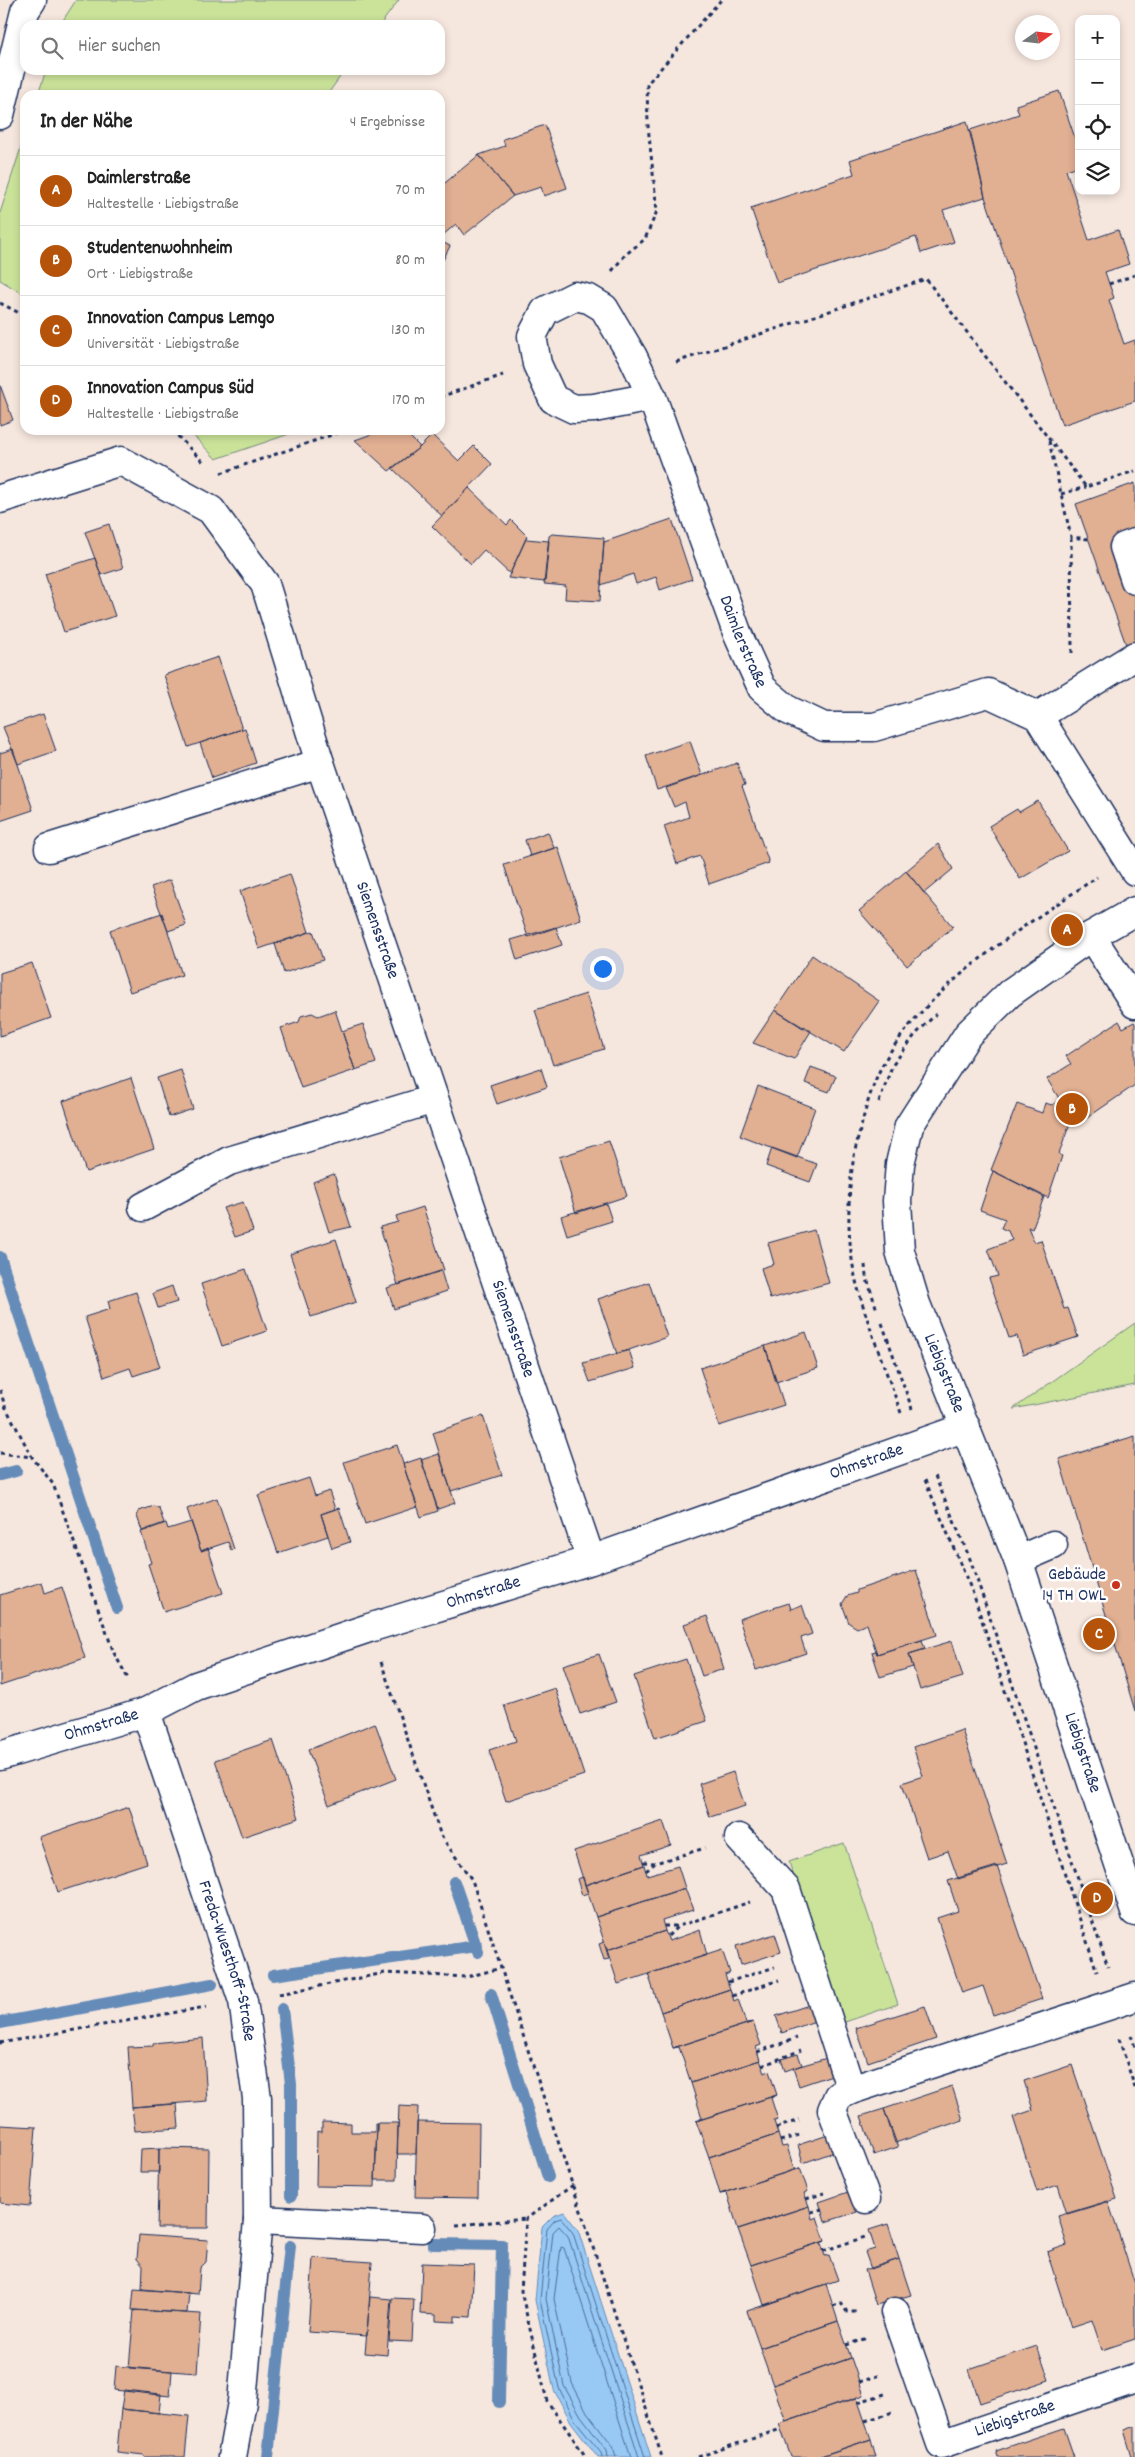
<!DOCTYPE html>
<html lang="de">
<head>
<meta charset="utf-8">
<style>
	:root { --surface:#fff; --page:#f2f2f2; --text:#222; --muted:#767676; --line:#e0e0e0; --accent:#b45309 }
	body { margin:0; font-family:Dekko,sans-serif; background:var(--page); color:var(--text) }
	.controls { position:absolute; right:15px; top:15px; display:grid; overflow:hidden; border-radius:10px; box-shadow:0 2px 8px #0003 }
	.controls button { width:45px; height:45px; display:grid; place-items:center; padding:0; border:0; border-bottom:1px solid var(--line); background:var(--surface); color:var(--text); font:25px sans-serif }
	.compass { position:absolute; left:1015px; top:15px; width:45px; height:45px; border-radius:50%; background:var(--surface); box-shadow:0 2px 8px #0003; rotate:76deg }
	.you { position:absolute; left:602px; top:968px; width:18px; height:18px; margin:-12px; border:4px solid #fff; border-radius:50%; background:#1a73e8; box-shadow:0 0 0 8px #1a73e833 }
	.badge { display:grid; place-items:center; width:32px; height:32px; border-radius:50%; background:var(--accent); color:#fff; font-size:16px; font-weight:700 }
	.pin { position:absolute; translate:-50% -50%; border:2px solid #fff; box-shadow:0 1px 5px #0006 }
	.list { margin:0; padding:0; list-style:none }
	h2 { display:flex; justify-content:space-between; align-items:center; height:65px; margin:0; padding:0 20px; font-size:21px }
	h2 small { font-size:16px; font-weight:400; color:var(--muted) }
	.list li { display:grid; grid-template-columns:32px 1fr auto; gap:15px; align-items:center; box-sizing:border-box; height:70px; padding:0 20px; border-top:1px solid var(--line) }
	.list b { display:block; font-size:19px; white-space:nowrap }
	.list p { margin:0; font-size:16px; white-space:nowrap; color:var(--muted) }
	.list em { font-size:16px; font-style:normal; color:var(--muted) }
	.icon { flex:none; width:28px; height:28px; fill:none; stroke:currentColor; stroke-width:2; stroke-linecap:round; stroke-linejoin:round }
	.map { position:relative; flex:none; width:1135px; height:2457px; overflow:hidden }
	.search { position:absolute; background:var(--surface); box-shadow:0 2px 8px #0003; left:20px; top:20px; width:425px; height:55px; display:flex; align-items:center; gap:12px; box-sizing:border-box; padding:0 18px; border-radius:15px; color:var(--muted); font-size:19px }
	.panel { position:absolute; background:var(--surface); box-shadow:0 2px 8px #0003; left:20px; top:90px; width:425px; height:345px; border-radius:15px }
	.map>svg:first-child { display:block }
	.green { fill:#cae399; stroke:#72897c }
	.water { fill:#97c9f4; stroke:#658bb8 }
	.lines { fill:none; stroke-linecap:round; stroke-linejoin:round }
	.shore { stroke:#4d6d9a; stroke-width:1 }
	.stream { stroke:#658bb8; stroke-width:12 }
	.building { fill:#e1af92; stroke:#1b2f5e }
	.minor-casing { stroke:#1b2f5e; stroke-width:31 }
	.path { stroke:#1b2f5e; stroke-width:3; stroke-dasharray:4 4; stroke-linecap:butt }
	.minor { stroke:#fff; stroke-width:28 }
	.poi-dot { fill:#c8321e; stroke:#fff; stroke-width:2 }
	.labels { text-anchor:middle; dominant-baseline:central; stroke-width:5; stroke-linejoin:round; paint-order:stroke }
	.street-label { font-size:18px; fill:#1b2f5e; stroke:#fff }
	.poi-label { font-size:18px; fill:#1b2f5e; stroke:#fff; text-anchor:end }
</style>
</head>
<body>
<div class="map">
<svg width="1135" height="2457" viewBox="0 0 1135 2457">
	<rect width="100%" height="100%" fill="#f6e7de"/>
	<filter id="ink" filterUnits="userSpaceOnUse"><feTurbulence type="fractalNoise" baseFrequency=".02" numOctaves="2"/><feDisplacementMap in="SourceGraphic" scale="10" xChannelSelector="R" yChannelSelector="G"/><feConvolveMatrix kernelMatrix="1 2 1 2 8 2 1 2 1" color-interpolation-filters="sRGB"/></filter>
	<g filter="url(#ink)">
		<path class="green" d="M76 0H399L380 25H60Z
			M46 70H345L327 95H38Z
			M25 135V295L0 280V213Z
			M188 430H291L292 433 216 459Z
			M1135 1323V1385L1013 1409Z
			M844 1843 898 2004 842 2023 789 1862Z"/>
		<path class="water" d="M564 2212 578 2230 651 2457H598L571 2422 554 2390 535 2300 542 2227 553 2216Z"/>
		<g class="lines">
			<path class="shore" d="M602 2457 601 2452 575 2420 559 2388 540 2300 547 2229 555 2220 561 2218 573 2233 645 2457
				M608 2457 607 2450 581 2416 564 2386 546 2299 553 2232 559 2226 568 2236 639 2457
				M616 2457 613 2446 587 2412 572 2383 554 2299 561 2247 564 2248 631 2457"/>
			<path class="stream" d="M0 1257 117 1608
				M0 1475 16 1471
				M454 1882 478 1952
				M273 1975 477 1946
				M491 1994 548 2177
				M282 2009 291 2084V2196
				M0 2023 212 1984
				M433 2244 502 2245 499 2402
				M268 2457 290 2246"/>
		</g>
		<path class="building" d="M1059 91 1079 150V166L1066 170 1089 240 1118 230 1129 264 1105 272 1114 298 1109 300 1124 344 1135 340V401L1062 425 985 197 970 130 1019 114 1016 105Z
			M967 121 985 197 943 210 954 242 921 253 916 237 777 283 751 208 854 174 850 160Z
			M545 125 567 188 544 196 541 187 513 196 479 155 505 146 503 139Z
			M479 155 513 196 464 235 456 224 443 235 440 233V187Z
			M440 241 450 246 440 266Z
			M0 385 13 420 0 425Z
			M383 430H403L420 447 389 471 355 440Z
			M432 435 459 461 474 446 492 464 442 516 392 468 420 447Z
			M1135 483V670L1076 504Z
			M469 488 507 525 511 520 527 536 510 574 484 550 471 564 432 526Z
			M672 519 692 579 660 590 656 577 636 584 633 574 601 585 604 542Z
			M109 524 123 568 101 575 85 532Z
			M552 534 604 538 600 601 565 599 566 586 544 584 549 536Z
			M526 539 549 541 545 582 508 578Z
			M95 558 115 616 64 632 45 574Z
			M218 657 242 729 188 747 164 675Z
			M43 714 56 751 18 764 3 727Z
			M245 728 256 763 212 778 200 743Z
			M690 741 702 775 657 790 646 756Z
			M13 749 33 810 0 821V753Z
			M737 763 745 785 742 786 769 863 709 884 700 856 677 864 664 826 689 817 685 802 674 807 666 788Z
			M1038 801 1068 851 1020 879 989 826 1017 809 1019 812Z
			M548 832 554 848 530 856 525 840Z
			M938 844 953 869 924 893 906 871Z
			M558 847 581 919 528 937 504 865Z
			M906 871 953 927 907 966 859 911Z
			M290 874 309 932 259 949 240 891Z
			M170 880 186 925 168 931 151 887Z
			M162 913 182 975 130 992 110 930Z
			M556 927 562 945 517 960 511 940Z
			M313 931 323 960 284 973 275 944Z
			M812 955 879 1001 844 1052 775 1010Z
			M32 963 51 1018 0 1036V973Z
			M586 994 604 1049 553 1065 535 1010Z
			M335 1010 355 1070 301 1088 281 1028 299 1022 301 1016 312 1013 318 1016Z
			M775 1010 803 1028 804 1026 811 1031 794 1059 753 1043Z
			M1119 1021 1123 1028 1134 1022 1135 1023V1085L1084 1120 1079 1113 1066 1121 1070 1123 1059 1154 1062 1156 1048 1198 991 1170 1017 1104 1042 1113 1045 1103 1052 1105 1060 1100 1047 1079 1071 1064 1066 1056Z
			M363 1024 376 1063 355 1070 342 1031Z
			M811 1067 836 1076 829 1092 805 1083Z
			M541 1068 547 1087 497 1104 490 1085Z
			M181 1070 193 1109 169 1117 157 1078Z
			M131 1078 154 1149 86 1172 63 1101Z
			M758 1086 815 1108 797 1158 740 1136Z
			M609 1141 627 1196 576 1213 559 1157Z
			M772 1148 817 1164 810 1182 766 1166Z
			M993 1171 1044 1197 1032 1229 1028 1227 1034 1242 1041 1240 1064 1309 1068 1308 1078 1337 1023 1355 1017 1336 1009 1338 989 1278 998 1276 988 1249 1012 1240 1008 1231 1001 1228 1005 1219 980 1210Z
			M334 1174 351 1227 329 1232 313 1182Z
			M243 1202 253 1231 235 1237 223 1208Z
			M606 1203 612 1221 567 1235 561 1216Z
			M423 1207 444 1270 398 1285 380 1227 398 1222 396 1216Z
			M814 1230 829 1283 770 1299 761 1268 774 1264 768 1243Z
			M336 1239 356 1302 311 1317 290 1254Z
			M246 1269 267 1331 222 1346 201 1284Z
			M441 1271 447 1291 394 1309 387 1288Z
			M649 1282 667 1337 617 1354 598 1299Z
			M172 1286 177 1302 158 1308 153 1293Z
			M136 1292 160 1367 133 1376 130 1368 104 1377 85 1317 110 1309 108 1301Z
			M806 1332 818 1368 776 1382 765 1346Z
			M765 1346 784 1405 719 1426 700 1368Z
			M629 1350 635 1368 590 1382 583 1363Z
			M483 1416 502 1475 451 1491 433 1433Z
			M1135 1436V1711L1059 1459Z
			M397 1445 417 1507 365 1524 344 1462Z
			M439 1454 455 1503 438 1509 421 1460Z
			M421 1458 438 1511 421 1517 403 1464Z
			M309 1478 315 1496 329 1491 335 1509 321 1514 328 1536 278 1553 258 1495Z
			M217 1498 234 1549 231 1550 228 1542 201 1551 187 1509Z
			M154 1506 159 1508 164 1523 142 1531 137 1516 139 1511Z
			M339 1508 350 1542 332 1548 321 1514Z
			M191 1522 201 1551 208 1548 223 1593 164 1612 148 1564 151 1563 141 1532 166 1523 168 1529Z
			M916 1570 937 1635 877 1654 867 1624 857 1628 849 1623 842 1604 847 1596 857 1593V1590Z
			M42 1582 45 1593 62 1587 85 1658 0 1686V1595Z
			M789 1603 791 1609 802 1605 812 1634 801 1638 806 1653 756 1670 739 1619Z
			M707 1616 724 1669 702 1676 684 1624Z
			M922 1640 925 1649 909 1654 913 1667 880 1677 872 1652 876 1651 877 1654Z
			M952 1641 963 1677 920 1690 909 1654Z
			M599 1654 616 1702 580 1714 563 1665Z
			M686 1659 707 1721 655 1738 634 1676Z
			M555 1688 584 1775 506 1801 489 1750 516 1741 504 1705Z
			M375 1723 396 1779 329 1805 308 1750Z
			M962 1730 1007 1864 958 1879 948 1851 927 1858 902 1783 923 1776 913 1747Z
			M273 1740 299 1818 242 1837 215 1760Z
			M733 1772 745 1806 710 1817 699 1784Z
			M129 1807 147 1863 58 1892 39 1837Z
			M663 1821 671 1845 641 1855 644 1865 585 1885 574 1851Z
			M644 1865 647 1875 678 1866 685 1888 596 1917 585 1885Z
			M997 1866 1042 1999 993 2015 983 1986 962 1993 937 1918 958 1911 948 1881Z
			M583 1877 588 1893 582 1895 577 1879Z
			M685 1888 693 1910 662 1920 665 1931 607 1950 596 1917Z
			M700 1930 707 1955 618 1984 607 1950 665 1931 669 1941Z
			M775 1934 781 1952 741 1965 736 1946Z
			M604 1942 609 1959 604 1960 599 1944Z
			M722 1950 730 1973 725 1975 730 1989 661 2012 648 1974Z
			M730 1989 734 2001 738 1999 746 2023 753 2022 673 2048 661 2012Z
			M809 2005 815 2021 782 2033 776 2016Z
			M925 2006 936 2039 868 2062 856 2028Z
			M753 2022 761 2045 756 2047 760 2060 691 2083 679 2047 673 2048Z
			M203 2038 207 2101 132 2107 128 2047 153 2046V2043Z
			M798 2054 802 2065 785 2071 781 2059Z
			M827 2058 832 2075 799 2086 793 2068Z
			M760 2060 765 2073 769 2071 777 2095 696 2121 702 2118 691 2083Z
			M1072 2065 1117 2199 1067 2214 1058 2185 1037 2192 1013 2117 1033 2110 1024 2081Z
			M952 2086 963 2120 895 2143 884 2109Z
			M777 2095 771 2098 778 2120 774 2121 778 2134 709 2157 696 2121Z
			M177 2104 179 2128 135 2131 132 2107Z
			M399 2106 418 2107 416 2154H397Z
			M884 2109 898 2147 874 2155 861 2116Z
			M322 2122 351 2123V2132H375V2123H377L375 2187 316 2186 317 2131 322 2132Z
			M417 2122 479 2123 478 2198 415 2197Z
			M377 2123H398L397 2180H375Z
			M0 2125 36 2127 30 2206 0 2203Z
			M778 2134 782 2147 787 2146 794 2169 800 2168 720 2194 709 2157Z
			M828 2135 834 2152 803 2163 798 2145Z
			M159 2148V2172H140L141 2149Z
			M159 2148 209 2149 208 2228H157Z
			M800 2168 808 2191 804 2193 809 2206 738 2229 727 2193 720 2194Z
			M851 2191 857 2212 825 2222 819 2202Z
			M1108 2201 1135 2284V2339L1102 2350 1092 2320 1071 2327 1047 2252 1067 2245 1058 2216Z
			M809 2206 812 2219 817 2217 825 2241 751 2265 738 2229Z
			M888 2224 899 2259 871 2269 865 2252 875 2249 869 2230Z
			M139 2235 208 2240 206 2262 200 2268 198 2294 142 2289 143 2266 137 2259Z
			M825 2241 821 2243 825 2256 829 2255 838 2280 764 2305 751 2265Z
			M313 2258 372 2262 367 2336 308 2332Z
			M899 2259 911 2295 876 2305 865 2270Z
			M422 2263 474 2265 471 2317 455 2316V2322L436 2321V2315L420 2314Z
			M826 2284 838 2321 760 2348 747 2311Z
			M134 2289 189 2293 187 2313 132 2310Z
			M370 2297 391 2299 387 2355 365 2353Z
			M392 2298 414 2299 412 2342 389 2341Z
			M134 2310 201 2314 197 2373 129 2368Z
			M838 2321 851 2358 773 2385 760 2348Z
			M1037 2346 1049 2380 980 2403 969 2369Z
			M851 2358 864 2395 786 2422 773 2385Z
			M116 2366 172 2371 170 2396 114 2390Z
			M124 2390 161 2394 159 2413 121 2409Z
			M857 2398 871 2439 818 2457H791L779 2424Z
			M121 2409 189 2416 185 2457H145L144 2455 117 2452Z
			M1135 2426V2457H1132L1124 2430Z
			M1064 2428 1074 2457H998L996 2451Z
			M871 2439 876 2457H818Z"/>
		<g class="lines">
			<g class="minor-casing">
				<g id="minor">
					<path d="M0 115 25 11 32 0"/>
					<path id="s1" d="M652 397 594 408 574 409 553 399 537 364 532 336 545 311 575 296 589 299 604 308 633 357 652 397 738 635 762 688 788 710 824 727H874L988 693 1038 716 1135 871"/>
					<path id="s2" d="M0 499 121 461 211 510 265 584 320 763 591 1560"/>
					<path d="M1135 543 1124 547 1135 580"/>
					<path d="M1038 716 1135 656"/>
					<path d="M49 848 320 763"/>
					<path id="s3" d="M1135 911 1091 936 1010 993 968 1034 909 1126 900 1164 897 1201 900 1251 916 1304 1018 1560 1135 1912"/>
					<path d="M1091 936 1135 1004"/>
					<path d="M143 1207 229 1161 434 1099"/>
					<path d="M1018 1560 1053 1545"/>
					<path id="s4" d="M146 1712 243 2001 257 2098 258 2220 242 2402 232 2457"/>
					<path id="s5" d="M0 1756 146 1712 196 1686 369 1628 591 1560 966 1427"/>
					<path d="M739 1838 786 1889 851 2090"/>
					<path d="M866 2199 832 2110 838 2096 851 2090 1135 1997"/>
					<path d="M258 2220 422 2228"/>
					<path id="s6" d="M895 2312 941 2444 1135 2378"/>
				</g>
			</g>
			<path class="path" d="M612 271 625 255 645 239 657 211 648 126 647 84 721 0
				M1109 284 1135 275
				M0 303 25 316
				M676 362 926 279 1086 487 1135 471
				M440 397 503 375
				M172 430 205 464
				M1049 441 1071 537 1088 539
				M221 473 346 430
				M1061 494 1086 487
				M1071 537 1072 653
				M879 1102 892 1066 915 1035 936 1014
				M865 1265 866 1276 877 1310
				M882 1323 912 1409
				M0 1390 5 1406 32 1457 53 1484 114 1653 129 1680
				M901 1413C886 1370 867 1324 856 1281 846 1237 847 1189 856 1146 863 1119 870 1088 883 1064 925 987 1025 926 1097 877
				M0 1453 31 1457
				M935 1476 970 1559 1108 1967
				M925 1480 974 1596 1097 1972
				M381 1662 441 1836 472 1880 662 2457
				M643 1862 655 1863 705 1848
				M646 1871 655 1863
				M664 1926H679L750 1902
				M668 1936 678 1926
				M728 1982 775 1967
				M279 1994 385 1973 467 1977 501 1968
				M732 1996 779 1980
				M1131 2035 1135 2047
				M1119 2039 1135 2088
				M0 2043 206 2007
				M757 2052 797 2038
				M762 2066 801 2050
				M776 2128 799 2120
				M780 2141 803 2134
				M573 2185 526 2219 521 2291 547 2401 586 2457
				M806 2199 824 2193
				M811 2212 822 2209
				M456 2225 526 2219
				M823 2251 868 2236
				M833 2306 841 2303 847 2312H859
				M846 2345 867 2338
				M859 2382 880 2375
				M858 2402 885 2394
				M865 2421 893 2412
				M698 2457 781 2429"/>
			<use href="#minor" class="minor"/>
		</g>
	</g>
	<circle class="poi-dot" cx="1116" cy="1585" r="5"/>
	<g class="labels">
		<g class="street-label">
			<text stroke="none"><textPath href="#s1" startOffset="625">Daimlerstraße</textPath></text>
			<text stroke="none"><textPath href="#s2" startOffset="685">Siemensstraße</textPath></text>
			<text stroke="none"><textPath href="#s2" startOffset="1106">Siemensstraße</textPath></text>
			<text stroke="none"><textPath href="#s3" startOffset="574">Liebigstraße</textPath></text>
			<text stroke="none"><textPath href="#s5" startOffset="916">Ohmstraße</textPath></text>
			<text stroke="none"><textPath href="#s5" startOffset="511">Ohmstraße</textPath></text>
			<text stroke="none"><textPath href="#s5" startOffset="106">Ohmstraße</textPath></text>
			<text stroke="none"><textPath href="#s3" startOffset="978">Liebigstraße</textPath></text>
			<text stroke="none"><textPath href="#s4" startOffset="262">Freda-Wuesthoff-Straße</textPath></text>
			<text stroke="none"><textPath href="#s6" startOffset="218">Liebigstraße</textPath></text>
		</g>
		<g class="poi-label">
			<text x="1106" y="1575">Gebäude<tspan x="1106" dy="21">14 TH OWL</tspan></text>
		</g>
	</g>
</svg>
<div class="controls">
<button>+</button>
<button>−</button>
<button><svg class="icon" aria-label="locate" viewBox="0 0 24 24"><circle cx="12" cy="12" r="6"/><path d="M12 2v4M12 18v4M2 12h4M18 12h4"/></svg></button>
<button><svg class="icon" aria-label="layers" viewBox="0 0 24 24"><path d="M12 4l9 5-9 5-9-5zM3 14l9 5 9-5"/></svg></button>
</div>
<svg class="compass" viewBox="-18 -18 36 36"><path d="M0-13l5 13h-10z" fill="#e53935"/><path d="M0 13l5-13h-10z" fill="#767676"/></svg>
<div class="you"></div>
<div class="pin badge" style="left:1067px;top:930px">A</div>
<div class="pin badge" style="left:1072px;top:1109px">B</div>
<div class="pin badge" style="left:1099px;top:1634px">C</div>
<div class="pin badge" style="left:1097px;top:1898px">D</div>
<div class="search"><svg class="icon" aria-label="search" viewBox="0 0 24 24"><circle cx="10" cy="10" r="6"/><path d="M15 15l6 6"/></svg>Hier suchen</div>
<section class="panel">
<h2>In der Nähe<small>4 Ergebnisse</small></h2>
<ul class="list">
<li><span class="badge">A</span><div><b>Daimlerstraße</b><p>Haltestelle · Liebigstraße</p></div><em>70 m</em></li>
<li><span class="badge">B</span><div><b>Studentenwohnheim</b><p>Ort · Liebigstraße</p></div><em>80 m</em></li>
<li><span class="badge">C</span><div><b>Innovation Campus Lemgo</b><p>Universität · Liebigstraße</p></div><em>130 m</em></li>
<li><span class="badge">D</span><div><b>Innovation Campus Süd</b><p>Haltestelle · Liebigstraße</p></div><em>170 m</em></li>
</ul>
</section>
</div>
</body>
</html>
